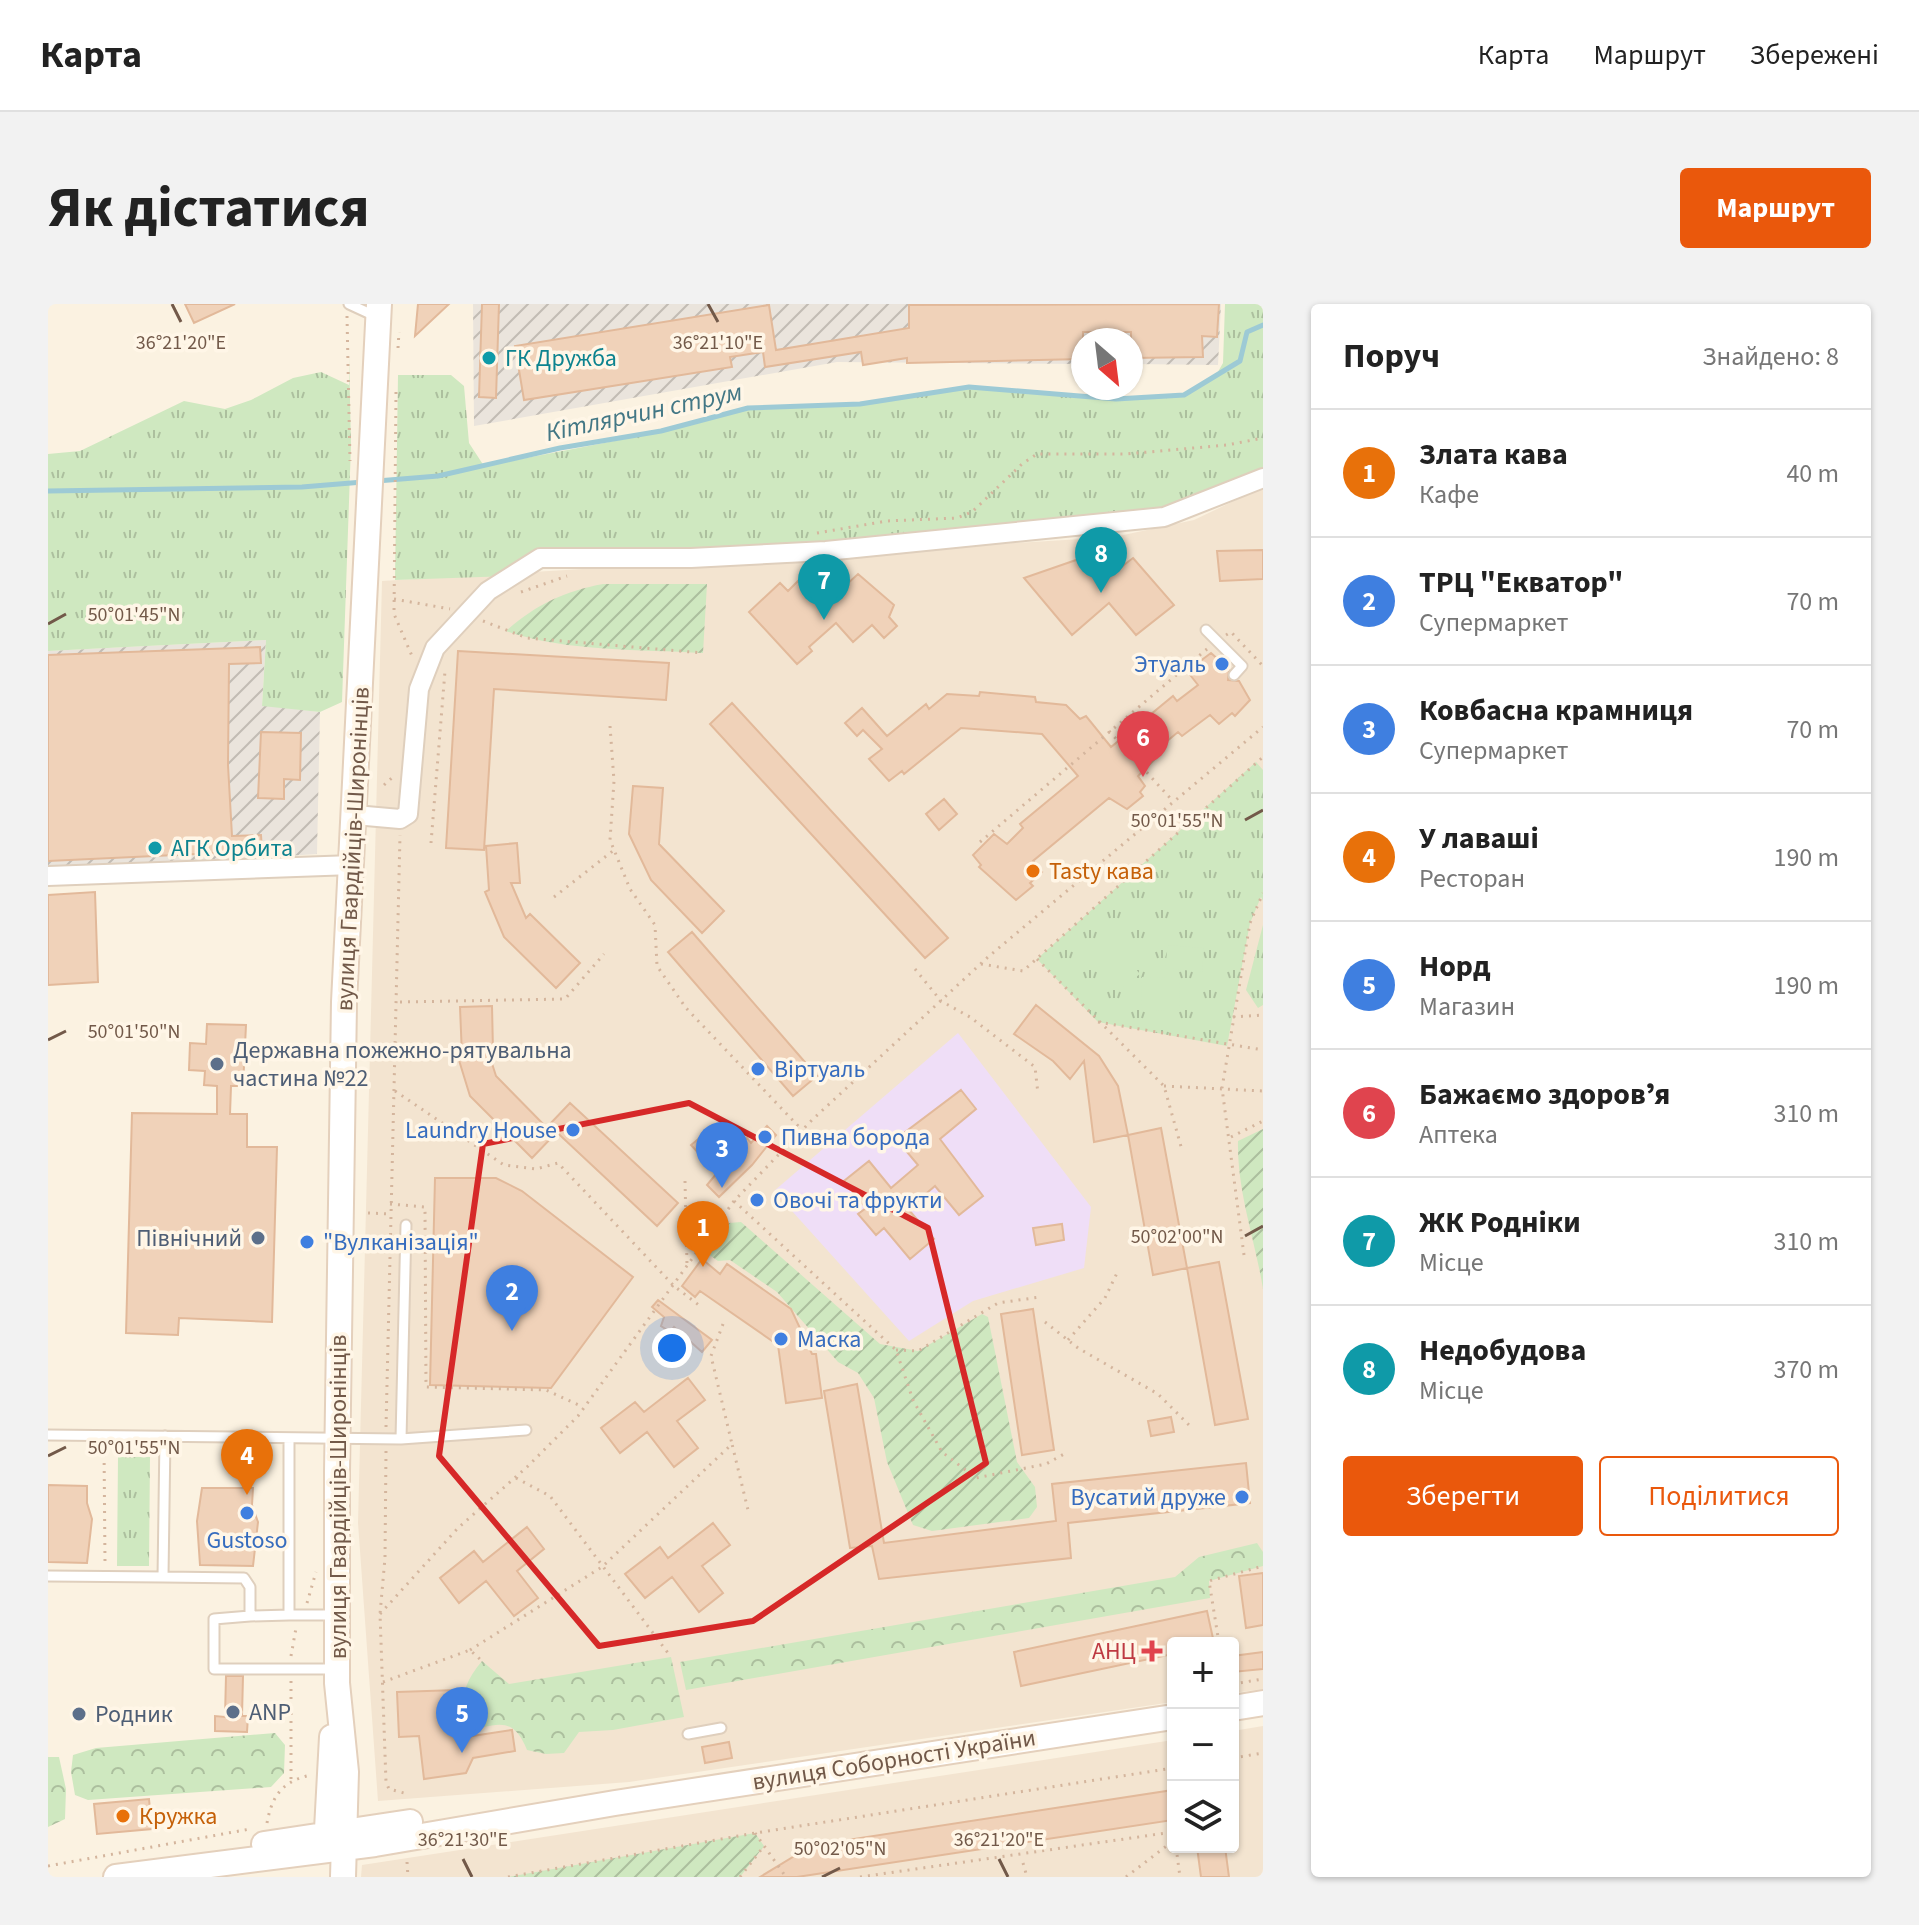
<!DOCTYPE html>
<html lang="uk">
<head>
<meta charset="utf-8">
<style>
	:root { --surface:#fff; --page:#f2f2f2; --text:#222; --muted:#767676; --line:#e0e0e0; --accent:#ea580c }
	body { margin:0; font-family:"Source Sans 3",sans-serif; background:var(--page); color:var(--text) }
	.controls { position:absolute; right:24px; bottom:24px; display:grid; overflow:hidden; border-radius:8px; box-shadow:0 2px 6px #0004 }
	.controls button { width:72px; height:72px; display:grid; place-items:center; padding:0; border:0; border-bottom:2px solid var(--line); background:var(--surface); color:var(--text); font:40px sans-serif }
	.compass { position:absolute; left:1023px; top:24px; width:72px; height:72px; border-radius:50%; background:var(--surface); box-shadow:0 2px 6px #0004; rotate:152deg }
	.you { position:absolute; left:624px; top:1044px; width:28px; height:28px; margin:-20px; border:6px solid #fff; border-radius:50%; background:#1a73e8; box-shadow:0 0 0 12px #1a73e833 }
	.badge { display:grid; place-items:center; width:52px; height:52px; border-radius:50%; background:var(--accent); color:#fff; font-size:26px; font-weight:700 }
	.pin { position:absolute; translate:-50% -66px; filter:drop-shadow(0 2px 4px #0008) }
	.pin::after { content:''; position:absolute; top:42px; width:28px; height:24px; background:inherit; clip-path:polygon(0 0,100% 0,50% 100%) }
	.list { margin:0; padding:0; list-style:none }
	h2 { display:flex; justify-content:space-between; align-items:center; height:104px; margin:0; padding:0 32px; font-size:34px }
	h2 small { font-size:26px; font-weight:400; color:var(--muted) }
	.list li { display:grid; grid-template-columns:52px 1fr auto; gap:24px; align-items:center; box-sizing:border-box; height:128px; padding:0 32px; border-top:2px solid var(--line) }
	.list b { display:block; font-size:30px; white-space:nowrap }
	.list p { margin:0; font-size:26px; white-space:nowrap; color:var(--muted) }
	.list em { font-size:26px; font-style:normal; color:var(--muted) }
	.actions { display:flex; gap:16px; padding:24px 32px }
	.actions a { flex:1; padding:18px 0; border:2px solid var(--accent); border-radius:8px; text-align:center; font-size:28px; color:var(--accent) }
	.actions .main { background:var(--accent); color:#fff }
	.icon { flex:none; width:44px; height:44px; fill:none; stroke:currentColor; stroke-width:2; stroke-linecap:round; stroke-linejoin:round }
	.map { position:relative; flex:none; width:1215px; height:1573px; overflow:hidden; border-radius:8px }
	header { display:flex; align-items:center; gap:48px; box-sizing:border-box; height:112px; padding:0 40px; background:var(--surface); border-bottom:2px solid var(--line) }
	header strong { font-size:38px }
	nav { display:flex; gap:44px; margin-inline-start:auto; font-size:28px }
	.intro { display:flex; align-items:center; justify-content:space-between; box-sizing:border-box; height:192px; padding:0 48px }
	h1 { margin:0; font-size:56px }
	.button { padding:20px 36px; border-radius:8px; background:var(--accent); color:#fff; font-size:28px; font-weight:700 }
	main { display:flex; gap:48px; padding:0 48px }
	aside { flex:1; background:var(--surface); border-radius:8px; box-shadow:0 2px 6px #0004 }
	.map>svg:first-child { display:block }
	.residential { fill:#f3e4d0 }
	.industrial { fill:url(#industrial-furrows) }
	.education { fill:#efdef7 }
	.grass { fill:url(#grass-tufts) }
	.forest { fill:url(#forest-crowns) }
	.garden { fill:url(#garden-furrows) }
	.pitch { fill:#cfe8c0 }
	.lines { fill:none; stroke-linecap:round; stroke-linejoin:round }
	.stream { stroke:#9dcad5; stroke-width:5 }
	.building { fill:#f0d2b9; stroke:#e2b99a; stroke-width:2 }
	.lane-casing { stroke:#dfcfbd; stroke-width:13 }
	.street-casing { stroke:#dfcfbd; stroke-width:22 }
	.secondary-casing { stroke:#e4d0bc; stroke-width:28 }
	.path { stroke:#d4b59d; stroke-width:3; stroke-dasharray:2 6; stroke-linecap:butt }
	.lane { stroke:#fff; stroke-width:9 }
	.street { stroke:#fff; stroke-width:18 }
	.secondary { stroke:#fff; stroke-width:24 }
	.marked { fill:none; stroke:#d62828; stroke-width:6; stroke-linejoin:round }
	.ticks { fill:none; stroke:#725949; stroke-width:3 }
	.culture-dot { fill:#0f9aa8; stroke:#fff6e7; stroke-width:3 }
	.shop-dot { fill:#3f7fe0; stroke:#fff6e7; stroke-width:3 }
	.food-dot { fill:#e8710a; stroke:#fff6e7; stroke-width:3 }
	.service-dot { fill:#5c6f8a; stroke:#fff6e7; stroke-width:3 }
	.health-dot { fill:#e0444e; stroke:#fff6e7; stroke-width:3 }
	.labels { text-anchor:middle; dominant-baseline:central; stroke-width:7; stroke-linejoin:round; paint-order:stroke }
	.culture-label { font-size:24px; fill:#0d838f; stroke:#fff6e7; text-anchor:start }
	.shop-label { font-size:24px; fill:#366cbe; stroke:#fff6e7; text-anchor:start }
	.street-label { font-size:24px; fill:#725949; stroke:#fff6e7 }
	.food-label { font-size:24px; fill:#c56008; stroke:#fff6e7; text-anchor:start }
	.service-label { font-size:24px; fill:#4e5e75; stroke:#fff6e7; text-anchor:start }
	.health-label { font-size:24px; fill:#be3a42; stroke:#fff6e7; text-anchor:end }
	.water-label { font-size:26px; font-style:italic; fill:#437785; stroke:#fff6e7 }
	.ticks-label { font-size:20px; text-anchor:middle; fill:#725949; stroke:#fff6e7; stroke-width:7; stroke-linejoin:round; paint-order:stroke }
</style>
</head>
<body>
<header>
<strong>Карта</strong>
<nav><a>Карта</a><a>Маршрут</a><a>Збережені</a></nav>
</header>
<div class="intro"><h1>Як дістатися</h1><a class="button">Маршрут</a></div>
<main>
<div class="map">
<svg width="1215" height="1573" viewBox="0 0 1215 1573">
	<defs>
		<pattern id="industrial-furrows" width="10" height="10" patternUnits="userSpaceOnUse" patternTransform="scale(2)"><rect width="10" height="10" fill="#eae4dc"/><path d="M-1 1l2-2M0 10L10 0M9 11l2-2" fill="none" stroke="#c2bcb4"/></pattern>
		<pattern id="grass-tufts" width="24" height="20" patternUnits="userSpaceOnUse" patternTransform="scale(2)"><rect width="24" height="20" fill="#cfe8c0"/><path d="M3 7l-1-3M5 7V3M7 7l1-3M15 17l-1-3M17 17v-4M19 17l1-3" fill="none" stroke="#acbf9e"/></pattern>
		<pattern id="forest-crowns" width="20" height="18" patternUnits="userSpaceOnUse" patternTransform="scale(2)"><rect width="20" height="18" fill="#cfe8c0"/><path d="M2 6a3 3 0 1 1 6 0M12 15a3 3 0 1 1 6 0" fill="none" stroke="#acbf9e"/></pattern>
		<pattern id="garden-furrows" width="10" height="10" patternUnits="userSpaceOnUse" patternTransform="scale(2)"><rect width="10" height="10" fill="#cfe8c0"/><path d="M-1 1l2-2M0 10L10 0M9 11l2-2" fill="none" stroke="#acbf9e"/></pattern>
	</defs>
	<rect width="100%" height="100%" fill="#fbf2e1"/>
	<path class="residential" d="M1215 183V1385L1185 1389V1339H1125V1398L581 1478 330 1497 310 1219 334 277 1066 233 1146 216Z
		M1215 1422V1573H313L314 1561 1125 1436V1543H1185V1427Z"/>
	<path class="industrial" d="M425 0H1173L1170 61 1083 60V36H1035V60L789 58 426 122Z
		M218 336 214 401 272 408 269 550 0 567V347Z"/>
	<path class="education" d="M910 729 1043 903 1036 964 925 997 861 1037 726 887Z"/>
	<path class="grass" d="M1177 0H1215V174L1116 213 901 234 493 254 465 272 347 276 350 71H403L416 82 421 139 436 162 613 128 700 104 812 101 921 84 1068 95 1136 92 1167 73 1175 59Z
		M301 52 303 141 294 398 272 408 214 402 218 336 0 347V150L32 147 136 97 177 105 203 96 245 74 273 68 301 81Z
		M1208 458 1215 466V597L1213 593 1202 619 1179 742 1050 718 989 655Z
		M1215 621V701L1210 704 1198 686Z
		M70 1153H102L101 1262H69Z"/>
	<path class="forest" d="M1209 1239 1215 1248V1262L1161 1277 1162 1294 638 1386 632 1358 1127 1273 1151 1253Z
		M623 1353 636 1413 565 1426 531 1428 516 1449 498 1450 479 1446C464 1409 448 1422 415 1427 412 1397 415 1379 434 1357L461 1380Z
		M227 1429 237 1441 236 1469 223 1483 40 1496 27 1491 23 1468 25 1451 48 1444Z
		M0 1453H11L18 1485 17 1515 0 1523Z"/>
	<path class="garden" d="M555 280H659L655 349C591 345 519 348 458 327 487 301 517 287 555 280Z
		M1215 825V985C1207 935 1189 888 1190 837Z
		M693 918 832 1040 870 1047 934 1010 940 1013 969 1158 987 1183 989 1203 981 1214 884 1227 865 1221 839 1158 826 1094 810 1069 790 1058 729 988 682 956 670 957 656 947 681 919Z
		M707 1529 716 1542 692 1573H460Z"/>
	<path class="pitch" d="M1067 641 1092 670 1071 686 1047 657Z
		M1120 641 1156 644 1154 668 1117 664Z
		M1094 673 1132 674 1131 707 1093 706Z"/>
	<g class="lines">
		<path class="stream" d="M329 177 390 172 512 144 613 127 700 104 812 100 921 83 1068 95 1136 91 1192 57 1199 28 1215 21
			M0 187 254 183 315 178"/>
	</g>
	<path class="building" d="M137 0H187L146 19Z
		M370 0H401L367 32Z
		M434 0H451L448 94 431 93Z
		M1171 0 1169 33 1154 32 1155 53 1083 54V28H1035V55L859 59V54L815 61 813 48 717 63 715 48 682 53 684 63 476 96 467 42 721 1 728 46 861 24V1Z
		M1215 246V275L1172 277 1169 247Z
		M1085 254 1126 301 1088 331 1061 299 1024 331 976 274 1031 255 1051 280Z
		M810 270 846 301 841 313 849 322 836 334 824 321 805 338 788 319 761 343 764 347 749 360 701 308 732 279 740 287 750 277 774 303Z
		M212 343 213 359 181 360 180 461 184 532 213 531 214 547 0 557V351Z
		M410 347 621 359 618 396 446 385 436 546 398 544Z
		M1163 349 1181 365 1180 376 1191 377 1202 396 1187 412 1184 409 1171 420 1162 411 1134 432 1130 428 1112 443 1115 447 1090 472 1097 482 1092 488 1095 492 1079 505 1061 494 985 557 994 568 982 579 985 582 968 596 931 563 933 561 925 551 946 530 959 540 975 524 972 520 1030 472 994 430 913 424 856 470 854 467 841 477 821 455 834 445 815 426 809 432 797 419 814 404 839 432 878 400 881 405 899 390 931 392 932 388 987 393 988 398 1018 401 1032 415 1038 412 1063 443 1125 392 1129 397 1150 381 1139 367Z
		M684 399 900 634 877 654 662 420Z
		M213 428 253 429 252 476 236 475V495L210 494Z
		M585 482 615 484 611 540 676 607 654 629 603 576 581 530Z
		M896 495 909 510 891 526 878 510Z
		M469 539 472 579H463L478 614 482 610 532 659 508 684 456 633 437 588 441 586 438 542Z
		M47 588 50 678 0 681V591Z
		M644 628 769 772 745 792 620 648Z
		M988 701 1051 752 1070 782 1080 831 1046 838 1036 757 1022 775 1005 757 966 730Z
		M444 702 445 747H440L448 772 506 831 484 854 422 792 410 753 414 752 412 703Z
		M159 720 198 721 195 782H183L182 810H199V843H229L224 1018 131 1014 130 1031 78 1029 84 809 169 810V782L156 781 157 767 141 766 142 739 158 740Z
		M913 786 928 805 892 835 935 892 911 911 887 882 860 905 886 935 862 955 836 924 828 931 810 910 818 904 796 877 821 857 843 884 870 861 848 835Z
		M522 799 630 899 609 922 501 821Z
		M719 822 728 831 704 861 671 893 659 881 669 869 643 841 655 831 677 854 699 834 703 839Z
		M1113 824 1139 964 1105 971 1080 831Z
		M387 874H448L474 887 585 973 503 1084 382 1081Z
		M1014 920 1016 936 988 941 985 924Z
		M654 955 672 970 679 960 743 1005 764 1050H768L774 1094 738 1099 730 1041 652 987 647 993 634 982Z
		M1171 958 1200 1115 1167 1121 1139 964Z
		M610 996 664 1036 654 1048 626 1023 622 1028 613 1022 616 1013 604 1003Z
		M985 1005 1006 1146 974 1151 953 1010Z
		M640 1074 657 1096 629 1117 650 1144 626 1163 599 1128 572 1149 553 1124 587 1098 596 1108Z
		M809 1080 836 1239 1008 1217 1004 1180 1198 1159 1202 1199 1020 1219 1023 1254 831 1275 824 1242 802 1244 776 1087Z
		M1123 1113 1126 1128 1103 1132 1100 1117Z
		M0 1181 39 1182V1199L44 1215 39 1259 0 1258Z
		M154 1184H205L204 1201 210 1218 205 1262 152 1261 149 1217Z
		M665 1219 682 1241 654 1262 675 1289 651 1308 624 1273 597 1294 577 1270 612 1243 620 1254Z
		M479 1223 496 1245 469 1267 490 1294 466 1312 438 1277 411 1299 392 1274 426 1247 435 1258Z
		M1215 1269V1321L1198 1324 1191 1272Z
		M1159 1307 1166 1339H1125V1350L973 1382 966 1348Z
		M1215 1348V1365L1185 1368V1352Z
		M178 1372H195L194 1412H200L199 1428 167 1427V1412L177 1413Z
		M409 1386 411 1434 464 1426 467 1447 425 1454 418 1469 376 1475 371 1432 351 1433 349 1388Z
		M681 1438 684 1454 657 1459 654 1443Z
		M1125 1486V1516L749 1573H712L748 1551 747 1544Z
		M101 1495 104 1525 49 1530 46 1500Z
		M1149 1543H1177L1181 1573H1153Z"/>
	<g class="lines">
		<g class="lane-casing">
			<path id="lane" d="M301 0 327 12
				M1158 326 1194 362 1186 371
				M0 1131 353 1135 478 1126
				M117 1132 115 1273 196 1274 202 1283V1312L241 1311
				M241 1134V1311H288
				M353 1135 358 921
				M0 1272 115 1273
				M202 1312 166 1315V1365H286
				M640 1430 673 1424"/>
		</g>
		<g class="street-casing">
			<path id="street" d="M307 511 352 515 360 510 371 385 387 344 440 287 492 254H643L778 247 1116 213 1215 174
				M0 572 305 561"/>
		</g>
		<g class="secondary-casing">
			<path id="secondary" d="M1185 1404 1215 1399
				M216 1540 362 1518
				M278 1544 284 1433
				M68 1573 327 1540 567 1499 1125 1413
				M295 1573 298 1468 289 1379V1168L296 698 331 0"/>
		</g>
		<path class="path" d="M299 12 302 157
			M350 44 351 28
			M348 88 346 310 364 352
			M769 229 839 217 909 214 924 208 974 160 989 150H1078L1179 141 1215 134
			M473 288 519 272
			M346 295 402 305
			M435 317 479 334 655 349
			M1178 331 1183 328 1215 362
			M562 422 566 477 562 536 582 585 607 621 609 662 638 704 754 826
			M1061 427 1123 495
			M336 481 347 471
			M932 538 1159 345
			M383 539 397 367
			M506 593 566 546
			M989 655 1116 782 1134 846
			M933 660 975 667 1215 453
			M867 665 893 697 922 713 987 763 990 790
			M352 698 517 695 556 650
			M1185 713 1215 711
			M1050 718 1215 746
			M795 764 806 776
			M1116 782 1215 787
			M347 787 456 861 488 865 510 859 626 982 652 1002
			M1183 833 1215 817
			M637 877 639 961
			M686 897 848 1046 865 1096 894 1148 928 1174 998 1160 1016 1150
			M342 900 377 903 378 1083 498 1086 535 1103
			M320 909 342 910
			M1196 951 1174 784 1202 619 1215 589
			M997 1018 1030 1044 1110 1090 1141 1121
			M675 1020 663 1052 684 1140
			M1020 1036 1057 994 1069 969
			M848 1046 870 1047 950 999 992 993
			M338 1123 352 531
			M56 1143 57 1259
			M338 1147 337 1254 332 1310 338 1478 341 1485 356 1489
			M468 1174 502 1192 623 1353
			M259 1299 268 1268
			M332 1310 410 1224 479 1163 530 1112 686 897 764 816 940 653 1215 423
			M1171 1339 1161 1277 1215 1262
			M422 1346 554 1263 684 1140 700 1206
			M243 1352 248 1324
			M335 1378 422 1346 434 1357
			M1185 1380 1215 1375
			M1185 1454 1215 1449
			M243 1475V1375
			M1185 1516H1191
			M219 1519C224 1491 235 1477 263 1471
			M707 1529 738 1573
			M1128 1543 1132 1573
			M359 1558 360 1573
			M975 1559 979 1573
			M0 1562 202 1525
			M460 1573 707 1529 1125 1464
			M692 1573 716 1542
			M812 1573 1125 1528
			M1078 1573 1125 1537"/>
		<use href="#lane" class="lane"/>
		<use href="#street" class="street"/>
		<use href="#secondary" class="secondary"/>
	</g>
	<path class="marked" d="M641 799 880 924 938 1159 705 1317 551 1342 391 1152 435 840Z"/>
	<path class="ticks" d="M124 0 133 18M660 0 670 18M0 320 18 310M1197 516 1215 506M0 736 18 727M1197 932 1215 922M0 1152 18 1143M415 1555 424 1573M951 1555 960 1573M774 1573 792 1564"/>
	<g class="culture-dot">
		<circle cx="441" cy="54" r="8"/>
		<circle cx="107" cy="544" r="8"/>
	</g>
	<g class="shop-dot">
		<circle cx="1174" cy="360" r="8"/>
		<circle cx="710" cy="765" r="8"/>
		<circle cx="525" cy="826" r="8"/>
		<circle cx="717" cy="833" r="8"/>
		<circle cx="709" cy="896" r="8"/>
		<circle cx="259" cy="938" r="8"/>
		<circle cx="733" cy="1035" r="8"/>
		<circle cx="1194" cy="1193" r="8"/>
		<circle cx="199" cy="1209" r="8"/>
	</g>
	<g class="food-dot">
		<circle cx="985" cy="567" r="8"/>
		<circle cx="75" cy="1512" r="8"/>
	</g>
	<g class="service-dot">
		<circle cx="169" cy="760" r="8"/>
		<circle cx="210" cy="934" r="8"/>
		<circle cx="185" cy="1408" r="8"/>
		<circle cx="31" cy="1410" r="8"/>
	</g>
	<path class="health-dot" d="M1100 1335h8v8h8v8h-8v8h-8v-8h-8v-8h8z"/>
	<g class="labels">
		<g class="culture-label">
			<text x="457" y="54">ГК Дружба</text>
			<text x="123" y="544">АГК Орбита</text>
		</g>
		<g class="shop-label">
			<text x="1158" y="360" text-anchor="end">Этуаль</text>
			<text x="726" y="765">Віртуаль</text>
			<text x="509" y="826" text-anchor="end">Laundry House</text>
			<text x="733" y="833">Пивна борода</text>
			<text x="725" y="896">Овочі та фрукти</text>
			<text x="275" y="938">"Вулканізація"</text>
			<text x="749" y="1035">Маска</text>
			<text x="1178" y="1193" text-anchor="end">Вусатий друже</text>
			<text x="199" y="1236" text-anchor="middle">Gustoso</text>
		</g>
		<g class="street-label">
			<text transform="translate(305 545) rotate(-87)">вулиця Гвардійців-Широнінців</text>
			<text transform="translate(290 1193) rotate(-90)">вулиця Гвардійців-Широнінців</text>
			<text transform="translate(846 1456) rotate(-9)">вулиця Соборності України</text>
		</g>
		<g class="food-label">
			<text x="1001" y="567">Tasty кава</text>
			<text x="91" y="1512">Кружка</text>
		</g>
		<g class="service-label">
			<text x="185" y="746">Державна пожежно-рятувальна<tspan x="185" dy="28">частина №22</tspan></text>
			<text x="194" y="934" text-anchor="end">Північний</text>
			<text x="201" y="1408">ANP</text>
			<text x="47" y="1410">Родник</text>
		</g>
		<g class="health-label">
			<text x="1088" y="1347">АНЦ</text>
		</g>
		<g class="water-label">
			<text transform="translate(596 108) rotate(-12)">Кітлярчин струм</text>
		</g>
	</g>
	<g class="ticks-label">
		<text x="133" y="45">36°21'20"E</text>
		<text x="670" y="45">36°21'10"E</text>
		<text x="86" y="317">50°01'45"N</text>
		<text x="1129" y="523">50°01'55"N</text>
		<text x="86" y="734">50°01'50"N</text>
		<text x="1129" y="939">50°02'00"N</text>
		<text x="86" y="1150">50°01'55"N</text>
		<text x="415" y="1542">36°21'30"E</text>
		<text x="951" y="1542">36°21'20"E</text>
		<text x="792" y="1551">50°02'05"N</text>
	</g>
</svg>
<div class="controls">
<button>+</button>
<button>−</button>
<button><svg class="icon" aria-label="layers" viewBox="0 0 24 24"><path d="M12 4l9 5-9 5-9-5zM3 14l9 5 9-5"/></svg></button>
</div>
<svg class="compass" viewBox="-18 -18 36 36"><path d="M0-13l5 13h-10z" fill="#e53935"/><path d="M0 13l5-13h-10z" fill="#767676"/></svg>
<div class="you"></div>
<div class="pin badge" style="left:655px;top:963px;background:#e8710a">1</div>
<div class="pin badge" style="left:464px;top:1027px;background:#3f7fe0">2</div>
<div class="pin badge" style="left:674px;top:884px;background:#3f7fe0">3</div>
<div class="pin badge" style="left:199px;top:1191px;background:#e8710a">4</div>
<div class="pin badge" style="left:414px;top:1449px;background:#3f7fe0">5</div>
<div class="pin badge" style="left:1095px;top:473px;background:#e0444e">6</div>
<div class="pin badge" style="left:776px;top:316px;background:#0f9aa8">7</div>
<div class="pin badge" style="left:1053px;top:289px;background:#0f9aa8">8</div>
</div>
<aside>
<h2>Поруч<small>Знайдено: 8</small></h2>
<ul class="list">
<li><span class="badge" style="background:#e8710a">1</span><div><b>Злата кава</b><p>Кафе</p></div><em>40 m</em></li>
<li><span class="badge" style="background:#3f7fe0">2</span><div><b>ТРЦ &quot;Екватор&quot;</b><p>Супермаркет</p></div><em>70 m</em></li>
<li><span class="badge" style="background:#3f7fe0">3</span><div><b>Ковбасна крамниця</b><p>Супермаркет</p></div><em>70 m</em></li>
<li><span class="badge" style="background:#e8710a">4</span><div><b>У лаваші</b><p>Ресторан</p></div><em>190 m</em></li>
<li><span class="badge" style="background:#3f7fe0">5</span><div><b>Норд</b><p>Магазин</p></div><em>190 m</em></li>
<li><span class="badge" style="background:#e0444e">6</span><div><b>Бажаємо здоровʼя</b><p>Аптека</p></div><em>310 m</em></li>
<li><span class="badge" style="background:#0f9aa8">7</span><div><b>ЖК Родніки</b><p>Місце</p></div><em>310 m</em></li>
<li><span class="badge" style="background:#0f9aa8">8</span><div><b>Недобудова</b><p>Місце</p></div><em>370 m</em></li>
</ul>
<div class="actions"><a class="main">Зберегти</a><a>Поділитися</a></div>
</aside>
</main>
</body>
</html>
